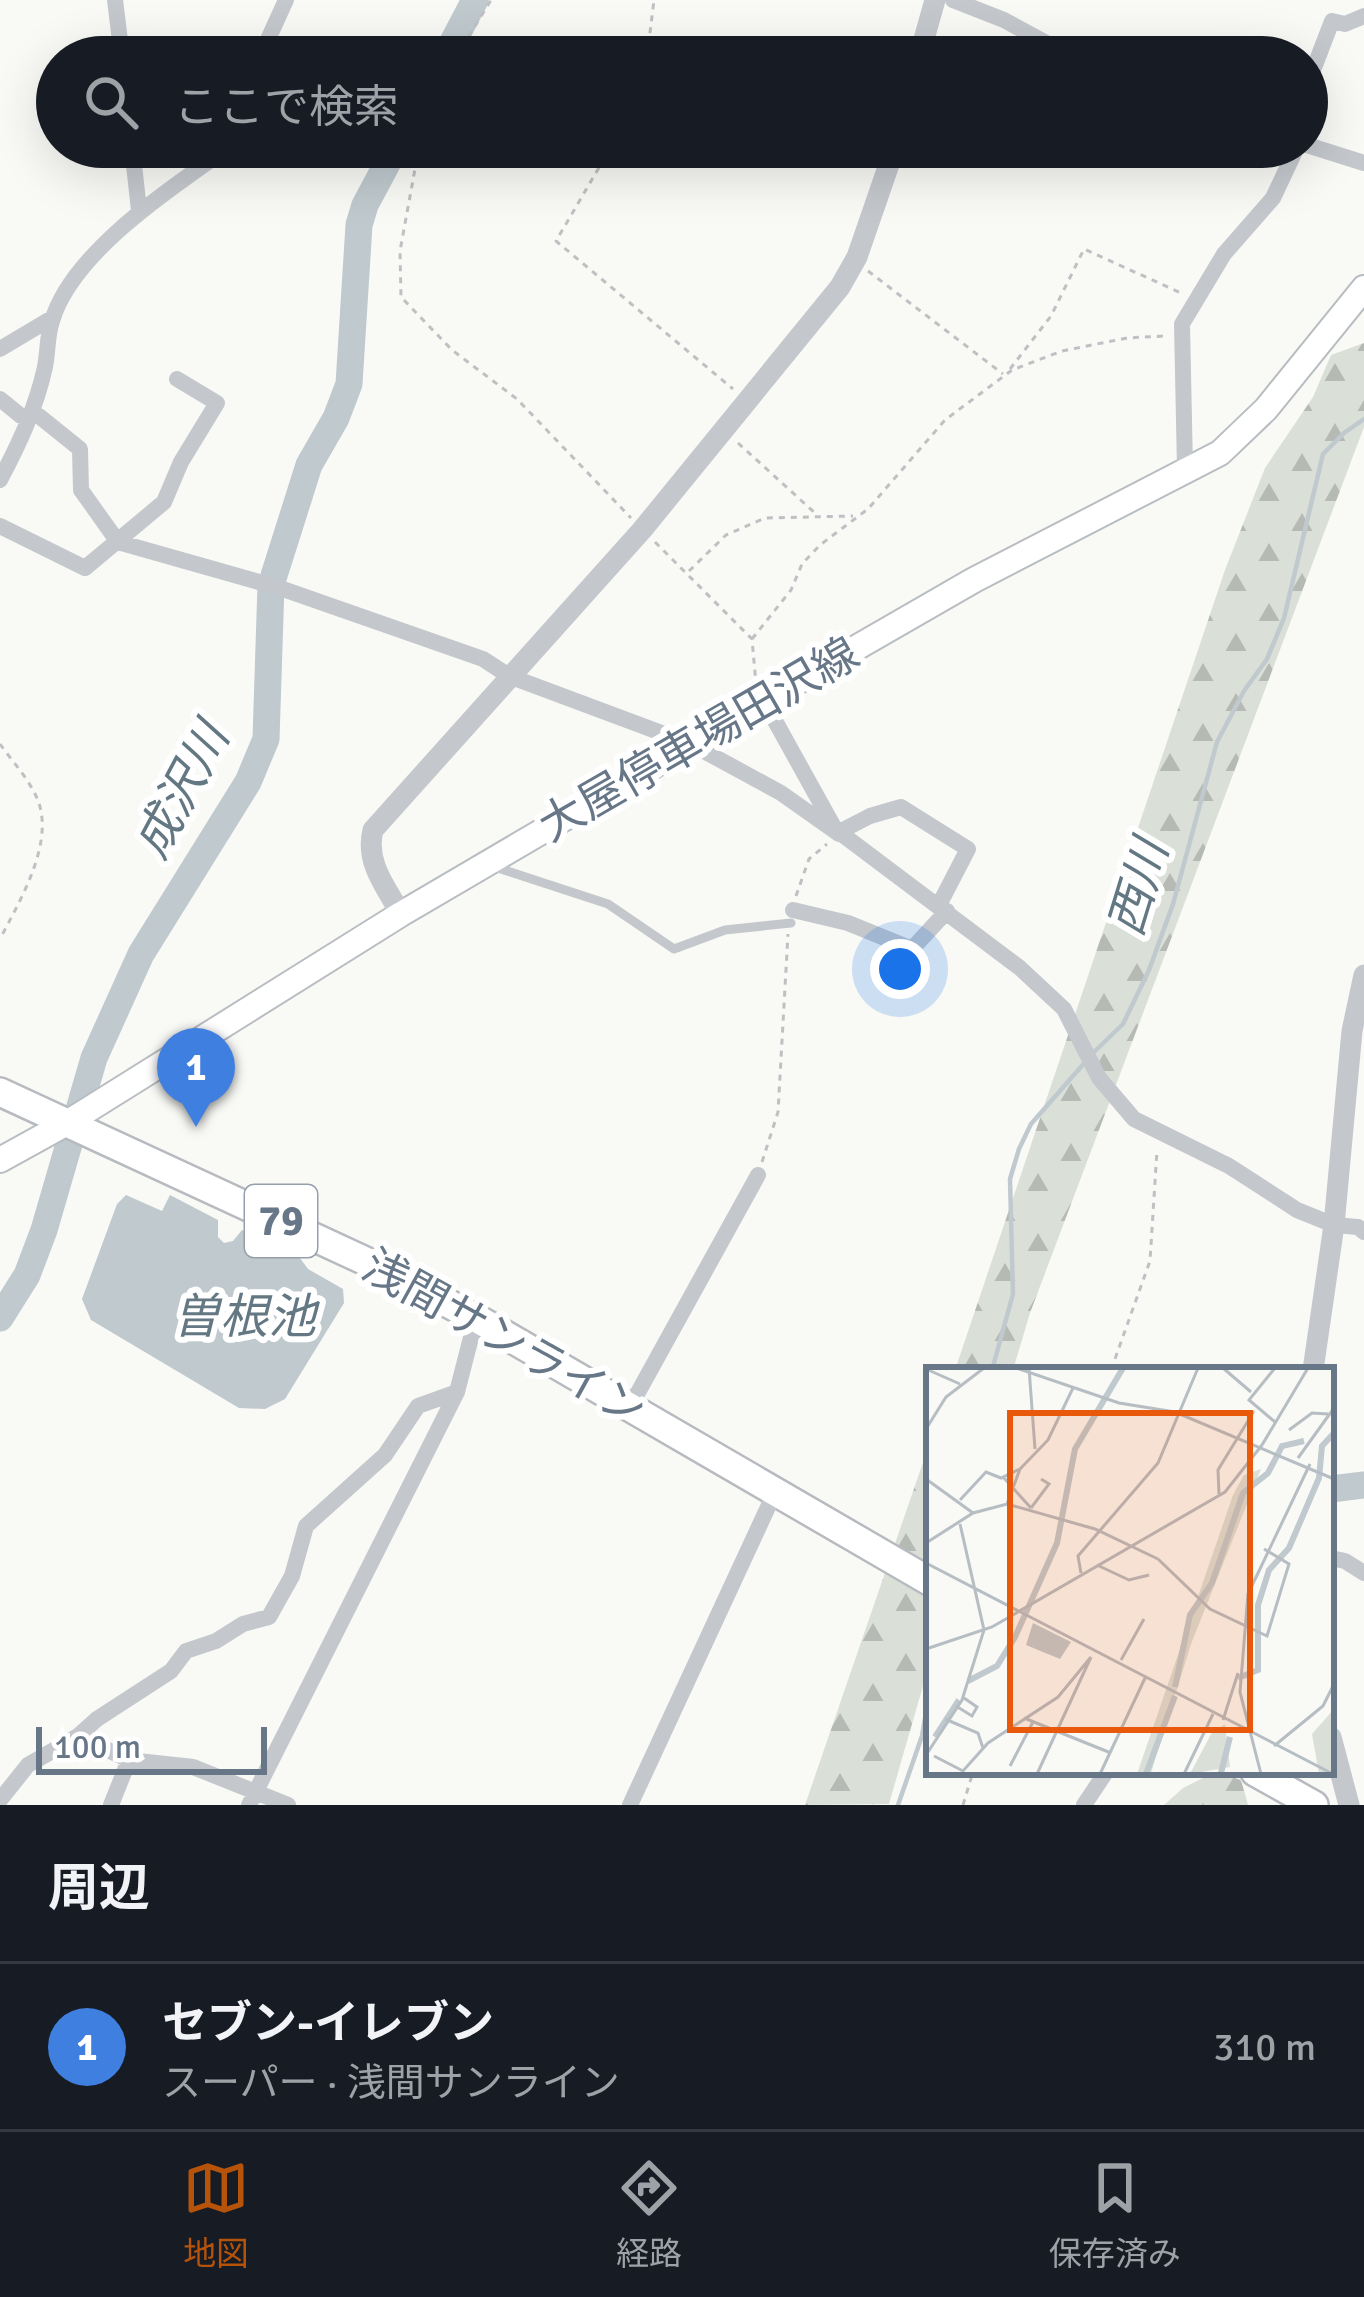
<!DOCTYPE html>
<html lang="ja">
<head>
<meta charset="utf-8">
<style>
	:root { --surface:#171b24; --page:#20242c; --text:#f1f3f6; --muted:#9ea1a6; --line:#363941; --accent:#b45309 }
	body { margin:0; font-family:Signika,"Noto Sans JP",sans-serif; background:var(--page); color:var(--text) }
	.scale { position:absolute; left:36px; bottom:30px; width:231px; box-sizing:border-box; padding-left:12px; border:6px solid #677788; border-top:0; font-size:33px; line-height:42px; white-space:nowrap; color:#677788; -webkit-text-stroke:9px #fff; paint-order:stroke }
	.you { position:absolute; left:900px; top:969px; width:42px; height:42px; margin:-30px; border:9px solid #fff; border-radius:50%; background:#1a73e8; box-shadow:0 0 0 18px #1a73e833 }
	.badge { display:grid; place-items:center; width:78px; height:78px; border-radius:50%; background:var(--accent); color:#fff; font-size:39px; font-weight:700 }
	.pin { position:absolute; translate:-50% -99px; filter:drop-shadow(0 3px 6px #0008) }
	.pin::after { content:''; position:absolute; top:63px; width:42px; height:36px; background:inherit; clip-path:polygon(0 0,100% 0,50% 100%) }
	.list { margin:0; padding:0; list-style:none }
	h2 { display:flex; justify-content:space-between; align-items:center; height:156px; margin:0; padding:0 48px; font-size:51px }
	h2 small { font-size:39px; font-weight:400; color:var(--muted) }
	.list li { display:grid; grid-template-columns:78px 1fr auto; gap:36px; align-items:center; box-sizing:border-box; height:168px; padding:0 48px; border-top:3px solid var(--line) }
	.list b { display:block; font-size:45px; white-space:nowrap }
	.list p { margin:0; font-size:39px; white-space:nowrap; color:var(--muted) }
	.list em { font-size:39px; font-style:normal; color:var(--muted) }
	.icon { flex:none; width:66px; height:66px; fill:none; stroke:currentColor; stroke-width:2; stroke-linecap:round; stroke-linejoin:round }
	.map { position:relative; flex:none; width:1364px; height:1805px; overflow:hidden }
	.search { position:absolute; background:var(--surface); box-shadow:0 12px 48px #0002; left:36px; right:36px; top:36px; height:132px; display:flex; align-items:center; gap:30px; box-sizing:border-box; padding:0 42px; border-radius:66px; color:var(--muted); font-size:45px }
	.sheet { height:324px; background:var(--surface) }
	nav { display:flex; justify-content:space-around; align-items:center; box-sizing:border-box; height:168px; border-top:3px solid var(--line); background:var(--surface); font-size:33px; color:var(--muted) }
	nav a { display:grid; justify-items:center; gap:6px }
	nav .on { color:var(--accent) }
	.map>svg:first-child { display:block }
	.forest { fill:url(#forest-firs) }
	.water { fill:#bfc9ce }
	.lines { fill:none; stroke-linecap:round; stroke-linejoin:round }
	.stream { stroke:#bfc9ce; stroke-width:4.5 }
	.river { stroke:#bfc9ce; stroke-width:27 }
	.secondary-casing { stroke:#b8bdc2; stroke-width:28 }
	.primary-casing { stroke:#b7bbc0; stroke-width:32 }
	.path { stroke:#bec0c3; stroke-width:3; stroke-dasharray:6 6; stroke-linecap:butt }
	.service { stroke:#c4c8cc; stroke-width:9 }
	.minor { stroke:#c4c8cc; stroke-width:16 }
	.tertiary { stroke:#c4c8cc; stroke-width:21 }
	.secondary { stroke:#fff; stroke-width:24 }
	.primary { stroke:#fff; stroke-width:27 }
	.labels { text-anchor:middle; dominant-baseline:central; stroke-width:12; stroke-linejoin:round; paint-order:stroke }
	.shield { fill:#fff; stroke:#95a0ac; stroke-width:3 }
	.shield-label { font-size:42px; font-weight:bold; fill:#677788 }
	.street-label { font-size:45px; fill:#677788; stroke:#fff }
	.water-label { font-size:48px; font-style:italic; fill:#637883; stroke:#fff }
	.inset-river { fill:none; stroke:#bfc9ce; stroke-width:6 }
	.inset-road { fill:none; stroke:#b6bdc3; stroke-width:3 }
	.view { fill:#e8590c; fill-opacity:0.15; stroke:#e8590c; stroke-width:6 }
	.inset-edge { fill:none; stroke:#677788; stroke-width:6 }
</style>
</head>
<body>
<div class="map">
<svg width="1364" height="1805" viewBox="0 0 1364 1805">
	<defs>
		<pattern id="forest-firs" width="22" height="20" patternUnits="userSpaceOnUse" patternTransform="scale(3)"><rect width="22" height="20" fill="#dae0d7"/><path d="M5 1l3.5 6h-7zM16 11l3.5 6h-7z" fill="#b5bab4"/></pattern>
	</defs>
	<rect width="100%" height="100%" fill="#f9f9f6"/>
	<path class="forest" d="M1364 343V427L1030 1313 1013 1370H955L1225 570 1265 468 1313 397 1331 355Z
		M929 1445V1665L889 1804 805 1805Z
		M1215 1772 1241 1780 1248 1805H1164L1183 1788Z"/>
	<path class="water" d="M126 1195 162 1211 170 1195 218 1220V1237L224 1243 233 1241 242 1230 248 1231 297 1254 308 1269 343 1289 344 1303 285 1399 265 1409 239 1408 91 1320 82 1299 117 1204Z"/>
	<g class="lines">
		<path class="stream" d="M1094 1052 1123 1024 1149 970 1173 904 1217 742 1244 691 1267 659 1284 618 1323 454 1344 433 1364 419
			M992 1370 1013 1294 1010 1179 1019 1149 1031 1124 1087 1060
			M898 1805 922 1736 929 1695"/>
		<path class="river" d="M445 57 475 0
			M0 1318 27 1275 44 1230 94 1058 141 954 248 782 266 739 271 585 309 465 336 418 349 384 359 225 365 205 396 147
			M1331 1489 1364 1485"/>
		<g class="secondary-casing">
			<path id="secondary" d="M0 1160 67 1123 401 914 764 701 974 580 1220 453 1266 409 1364 288"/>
		</g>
		<g class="primary-casing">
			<path id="primary" d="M0 1092 374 1265 476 1318 929 1581
				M1255 1772 1314 1805"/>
		</g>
		<path class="path" d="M456 57 491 0
			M647 57 654 0
			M419 147 400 251 401 297 452 350 517 399 631 518
			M611 147 556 241 733 389
			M868 271 1003 374
			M1010 369 1051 316 1084 249 1181 293
			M738 443 815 513
			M655 542 752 639 756 684
			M689 571 726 535 765 518 853 516
			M752 639 791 590 802 564 820 545 868 509 945 420 1012 370 1062 351 1127 338 1164 336
			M0 744C14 764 36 786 41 811 49 853 18 904 0 939
			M796 896 809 859 827 844
			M762 1162 778 1112 788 934
			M1111 1370 1150 1261 1157 1150
			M963 1805 973 1772"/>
		<path class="service" d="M492 866 608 904 674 949 725 930 791 923"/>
		<path class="minor" d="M115 0 122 57
			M953 0 1004 20 1072 57
			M265 45 288 57
			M260 57 286 0
			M1307 86 1332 21 1345 24 1364 16
			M1307 145 1364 163
			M132 147 139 210
			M0 349 52 318
			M0 399 21 416H39L80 449 81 490 118 542 280 588 483 659 509 676 691 744 781 793 839 834
			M1185 469 1182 324 1224 254 1273 198 1297 147
			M0 480C19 444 36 408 45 367 48 352 47 336 52 321 71 256 162 194 215 157L219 147
			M0 526 85 568 164 502 181 462 217 403 177 379
			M764 701 835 829
			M839 832 1020 968 1064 1009 1099 1078 1134 1119 1229 1166 1297 1210 1334 1225 1358 1227 1364 1232
			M839 832 870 816 901 807 968 849 939 905
			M793 910 848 923 912 949 947 911
			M630 1407 758 1175
			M1331 1558 1345 1561 1364 1573
			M78 1736 129 1760 193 1767 288 1805
			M0 1800 28 1765 78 1736 97 1719 171 1671 186 1651 216 1641 243 1624 269 1617 292 1576 306 1526 385 1455 418 1406 457 1392
			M111 1805 129 1760
			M249 1805 457 1392 476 1318
			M630 1805 775 1492
			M1084 1805 1106 1772"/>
		<path class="tertiary" d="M919 57 935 0
			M401 914C385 886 365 862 373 830L642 530 840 287 857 257 895 147
			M1313 1370 1334 1225 1352 1031 1364 975
			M1331 1737 1349 1805"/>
		<use href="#secondary" class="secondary"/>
		<use href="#primary" class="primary"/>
	</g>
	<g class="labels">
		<rect class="shield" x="245" y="1185" width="72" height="72" rx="9"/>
		<g class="shield-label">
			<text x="281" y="1221">79</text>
		</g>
		<g class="street-label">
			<text transform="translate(699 740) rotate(-30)">大屋停車場田沢線</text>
			<text transform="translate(504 1339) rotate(29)">浅間サンライン</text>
		</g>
		<g class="water-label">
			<text transform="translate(182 791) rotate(-62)">成沢川</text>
			<text transform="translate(1139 888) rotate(-73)">西川</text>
			<text x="244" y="1317">曽根池</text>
		</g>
	</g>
	<g transform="translate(926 1367)">
		<rect width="408" height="408" fill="#f9f9f6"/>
		<path d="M335 102 265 277 225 406 211 407 307 128 318 108ZM408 342V407H393L386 367ZM299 357 304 400 264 407 285 367Z" fill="#dae0d7"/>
		<path d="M107 256 145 275 134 292 100 278Z" fill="#bfc9ce"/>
		<path class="inset-river" d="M312 311 332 303V238L343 203 363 181 393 111 396 79 408 66M42 314 71 299 89 270 131 176 149 82 197 1M249 320 264 248 286 216 317 126 342 106 356 79 378 74M9 370 33 333M295 406 304 370M220 407 249 329"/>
		<path class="inset-road" d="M90 1 193 36 249 45 408 112M103 1 109 82M297 1 325 25M0 2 34 17M349 55 323 33 349 1M0 62 20 30 58 1M363 63 386 46 402 47M336 78 382 1M372 91 408 41M77 110 105 141M0 112 47 146M293 127 292 103 328 44M34 133 60 105 75 111 94 102M81 137 94 102 122 73 147 21M105 141 123 117 115 112M0 176 47 146 81 137 169 162 232 192M232 192 284 242 341 269 363 197 338 182M0 196 407 407M171 198 203 213 223 208M155 206 152 189 232 96 272 1M0 282 66 260 299 125 336 78M195 293 218 252M30 339 46 349 51 340 38 331M98 351 185 386M19 352 52 366 57 381M297 353 312 306M348 379 397 339 408 317M0 388 36 333 58 263 34 157M8 389 37 404 62 376 132 330 165 290M84 399 107 355M111 407 165 290M174 407 220 309M258 407 287 347M335 407 314 325 322 227 384 97"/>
		<path class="view" d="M84 46H324V363H84Z"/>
		<rect width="408" height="408" class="inset-edge"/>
	</g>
</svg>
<div class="scale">100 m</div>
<div class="you"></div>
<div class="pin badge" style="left:196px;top:1127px;background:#3f7fe0">1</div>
<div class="search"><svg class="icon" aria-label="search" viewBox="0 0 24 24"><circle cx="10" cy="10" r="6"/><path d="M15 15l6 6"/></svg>ここで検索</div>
</div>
<section class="sheet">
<h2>周辺<small></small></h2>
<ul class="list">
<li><span class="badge" style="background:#3f7fe0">1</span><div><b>セブン-イレブン</b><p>スーパー · 浅間サンライン</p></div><em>310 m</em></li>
</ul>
</section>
<nav>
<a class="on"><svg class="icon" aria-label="map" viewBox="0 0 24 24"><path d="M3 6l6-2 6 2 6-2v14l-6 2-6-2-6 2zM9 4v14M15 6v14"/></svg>地図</a>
<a><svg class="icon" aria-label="directions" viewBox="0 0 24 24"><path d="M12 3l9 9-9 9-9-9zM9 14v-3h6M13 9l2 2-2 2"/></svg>経路</a>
<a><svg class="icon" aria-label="saved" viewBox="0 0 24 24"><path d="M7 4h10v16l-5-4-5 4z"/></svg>保存済み</a>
</nav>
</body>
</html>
